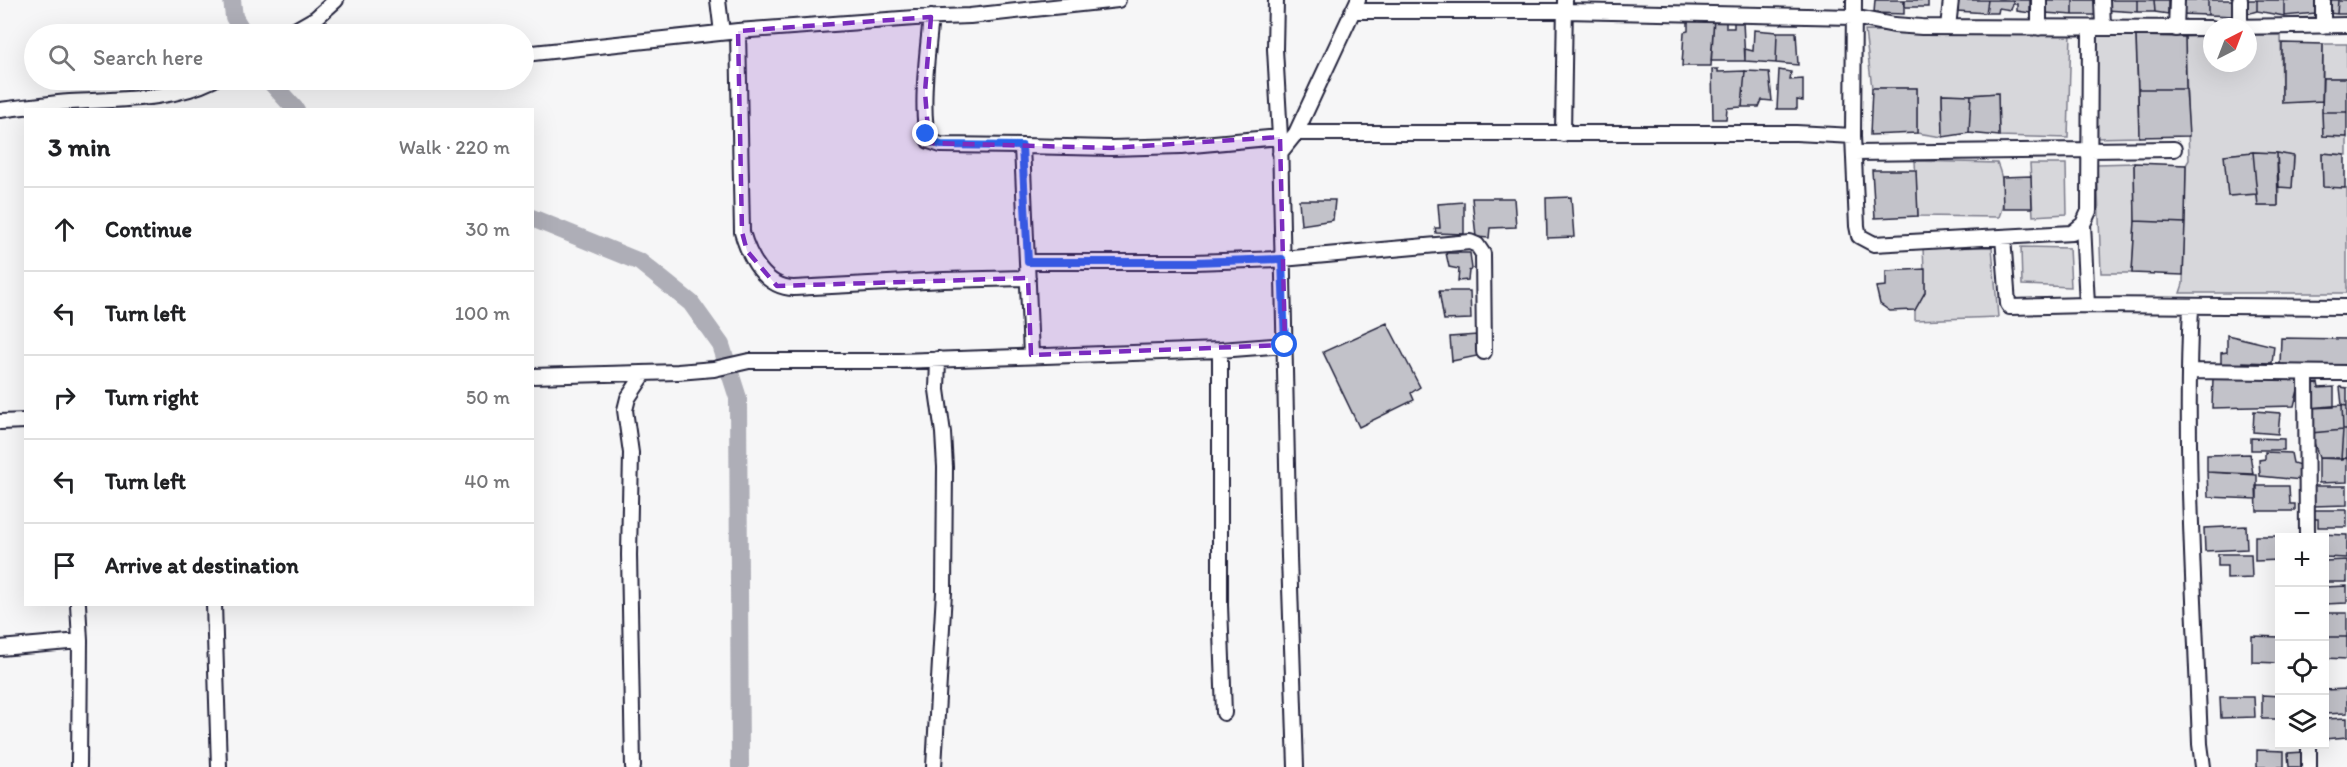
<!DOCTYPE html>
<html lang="en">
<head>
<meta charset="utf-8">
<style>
	:root { --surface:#fff; --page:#f2f2f2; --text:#202124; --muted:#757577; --line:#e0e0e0 }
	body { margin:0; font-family:Itim,sans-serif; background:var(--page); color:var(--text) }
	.controls { position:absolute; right:18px; bottom:18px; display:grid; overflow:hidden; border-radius:0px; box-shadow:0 6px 24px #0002 }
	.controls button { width:54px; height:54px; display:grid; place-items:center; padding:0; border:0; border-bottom:2px solid var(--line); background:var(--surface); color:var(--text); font:30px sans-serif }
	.compass { position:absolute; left:2203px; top:18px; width:54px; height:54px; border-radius:50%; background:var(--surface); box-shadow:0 6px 24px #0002; rotate:42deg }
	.stop { position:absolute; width:18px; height:18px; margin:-14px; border:4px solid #2563eb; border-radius:50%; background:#fff }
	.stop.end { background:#2563eb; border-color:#fff; box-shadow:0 2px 6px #0008 }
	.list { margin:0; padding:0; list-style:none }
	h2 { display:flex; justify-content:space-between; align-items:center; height:78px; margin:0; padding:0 24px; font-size:26px }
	h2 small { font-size:20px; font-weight:400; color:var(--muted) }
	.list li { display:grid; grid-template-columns:39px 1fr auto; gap:18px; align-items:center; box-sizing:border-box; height:84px; padding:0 24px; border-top:2px solid var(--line) }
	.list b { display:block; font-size:22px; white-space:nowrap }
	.list em { font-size:20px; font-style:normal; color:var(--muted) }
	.icon { flex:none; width:33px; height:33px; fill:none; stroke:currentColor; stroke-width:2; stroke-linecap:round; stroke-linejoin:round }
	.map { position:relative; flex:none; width:2347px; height:767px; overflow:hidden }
	.search { position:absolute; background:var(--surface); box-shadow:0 6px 24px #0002; left:24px; top:24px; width:510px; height:66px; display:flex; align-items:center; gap:15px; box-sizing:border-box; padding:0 21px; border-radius:33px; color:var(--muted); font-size:22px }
	.panel { position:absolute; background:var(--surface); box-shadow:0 6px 24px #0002; left:24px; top:108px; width:510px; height:498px; border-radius:0px }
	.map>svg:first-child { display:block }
	.green { fill:#d7d7db; stroke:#7c7c8b; stroke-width:1.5; fill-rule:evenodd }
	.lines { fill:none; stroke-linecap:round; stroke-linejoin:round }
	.canal { stroke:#aeaeb7; stroke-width:18 }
	.building { fill:#c2c2c9; stroke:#22223b; stroke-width:1.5 }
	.minor-casing { stroke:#22223b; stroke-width:18 }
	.minor { stroke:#fff; stroke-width:14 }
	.route { stroke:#2563eb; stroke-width:8 }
	.marked { fill:#7b2cbf; fill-opacity:0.2; stroke:#7b2cbf; stroke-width:4.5; stroke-dasharray:12 8; stroke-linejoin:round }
</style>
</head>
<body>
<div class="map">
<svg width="2347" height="767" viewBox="0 0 2347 767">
	<rect width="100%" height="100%" fill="#f6f6f7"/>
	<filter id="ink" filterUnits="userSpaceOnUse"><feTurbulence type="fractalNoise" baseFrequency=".0167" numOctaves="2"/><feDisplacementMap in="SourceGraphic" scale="12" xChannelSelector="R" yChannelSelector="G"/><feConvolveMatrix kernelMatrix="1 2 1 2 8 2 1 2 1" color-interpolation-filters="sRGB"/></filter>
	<g filter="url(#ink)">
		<path class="green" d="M1865 31 2071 32 2068 138 1999 136 1998 93 1971 95 1942 94 1943 137 1917 133V88H1872Z
			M2095 34 2136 36 2139 137 2094 138Z
			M2248 35H2281L2282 102 2322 101 2323 136 2347 137V155L2322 153 2323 186 2347 188V293H2180L2183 284 2186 165 2189 160 2185 37 2212 36V63H2248ZM2253 152 2277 153 2294 156 2292 187H2279L2278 206H2258L2257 194 2228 196 2225 155Z
			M2323 44H2347V78H2323Z
			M1915 161 1997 163C2004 180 2006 200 1999 217L1918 216Z
			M2134 163 2135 221 2132 273H2101L2097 164Z
			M2030 164H2066L2067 214 2033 216Z
			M1992 247 1998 317 1915 320V310L1925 292 1923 248Z
			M2021 247 2069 248 2071 287 2022 285Z"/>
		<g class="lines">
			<path class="canal" d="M232 0 234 17 244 34
				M269 80 296 110
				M532 218 640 262 691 303 721 345 738 398 740 767"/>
		</g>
		<path class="building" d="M1875 0H1904V14L1874 13Z
			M1905 0H1928V7H1905Z
			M1957 0H1988L1986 13 1957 11Z
			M1988 0H2013V4L2011 10 1999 8 1998 13H1986Z
			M2013 0H2030V13L2017 11V4H2013Z
			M2044 0H2073V15L2045 13Z
			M2073 0H2098L2099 15H2073Z
			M2106 0H2137V12L2106 10Z
			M2137 0H2154L2155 12H2137Z
			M2154 0H2168V14L2155 12Z
			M2179 0H2208V15L2179 14Z
			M2208 0H2235L2236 16 2208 15Z
			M2244 0H2257V11L2244 15Z
			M2257 0H2284V16L2257 11Z
			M2284 0H2316V13L2284 16Z
			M2327 0H2338L2337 14 2328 13Z
			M2338 0H2347V14H2337Z
			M1688 17 1714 18 1711 66H1682L1684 32 1688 31Z
			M1714 18 1726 20V28H1734V19L1743 22 1745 61H1711Z
			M1754 30 1777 32 1776 63 1745 61V49L1753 51Z
			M1777 32H1796L1798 65 1776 63Z
			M2136 36 2185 37 2186 89H2138Z
			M2282 43 2323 44 2322 101 2282 103Z
			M1712 69H1718V72L1745 71 1742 107 1727 108 1726 119H1713Z
			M1779 70 1791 72 1790 80 1803 79V101L1797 100V109H1777Z
			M1745 71 1769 72 1772 101 1762 100 1759 107H1742Z
			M2323 78H2347V112H2322Z
			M1872 88H1917V133L1870 135Z
			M2138 89H2186L2189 136 2139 137Z
			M1998 93 1999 136 1969 133 1971 95Z
			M1942 94 1971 95 1969 133 1943 137Z
			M2322 112H2347V137L2323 136Z
			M2253 152 2277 153 2278 206H2258Z
			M2253 152 2257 194 2228 196 2224 155Z
			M2277 153 2294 156 2292 188 2279 187Z
			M2322 153 2345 155V188L2323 187Z
			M2134 163 2186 165 2185 223 2135 221Z
			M1872 170H1916L1918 216 1875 218Z
			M2031 176 2032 208H2003L2002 177Z
			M1571 197 1574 237 1547 238 1546 198Z
			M1472 198H1514L1516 227 1490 228 1489 238 1476 237Z
			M1299 200H1335L1333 220 1301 225Z
			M1464 202V234L1436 233 1435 228H1440L1438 204Z
			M2135 221 2185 223 2183 275 2132 273Z
			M1446 253H1470L1472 269 1469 271 1468 280 1458 281 1459 269 1449 267Z
			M1925 269V292L1915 310 1890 311 1880 304 1876 287 1886 286V271Z
			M1439 291H1470L1471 319 1444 320Z
			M1387 323 1420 387 1411 393 1414 400 1359 427 1323 352Z
			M1477 335V356L1452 361 1450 337Z
			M2227 335 2274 346 2272 363 2243 362 2244 368 2221 365V353L2227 352Z
			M2281 338 2347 339V365H2280Z
			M2213 378H2301L2294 406 2212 408Z
			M2318 383 2319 388 2334 387V407L2310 408V384Z
			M2340 387 2347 388V406L2342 405Z
			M2342 405 2347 406V430H2343Z
			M2342 405 2343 430 2311 433 2310 408Z
			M2254 411 2280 413 2278 434 2253 432Z
			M2343 430H2347V458L2341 459Z
			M2343 430 2341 459 2319 458 2311 433Z
			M2251 438 2284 439V450H2251Z
			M2265 452 2291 453 2293 463 2300 465 2301 480 2260 476 2259 460 2265 459Z
			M2250 454 2253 474 2207 472V455Z
			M2319 458H2347V482L2319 483Z
			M2207 472 2257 475V499L2208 497Z
			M2256 486H2289L2290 504H2295V511H2257Z
			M2312 486H2347V505L2313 506Z
			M2312 510H2347V527H2318V519H2312Z
			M2246 526 2247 549 2205 551 2204 528Z
			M2316 534 2347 535V558L2324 557V538H2316Z
			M2255 536H2291V538H2280V560L2255 561Z
			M2218 554H2251L2252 578 2227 579V566H2218Z
			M2347 560V582H2324V561Z
			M2347 586V603L2324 604V587Z
			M2324 613H2347V637H2324Z
			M2252 636 2280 637V663L2252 662Z
			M2324 637H2347V659L2324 658Z
			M2347 689V713L2324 714V690Z
			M2262 695 2280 696V719H2262Z
			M2220 697H2254L2255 717 2221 718Z
			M2347 718V737L2324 739V719Z
			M2257 750 2284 751V767H2257Z
			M2304 752 2305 767H2289L2288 753Z"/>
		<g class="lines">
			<g class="minor-casing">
				<path id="minor" d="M718 0 722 33
					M1276 0 1275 49 1280 137 1289 557 1296 767
					M2102 0 2103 27
					M2323 0V26
					M1352 11H1565L1853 17 1894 25 1922 27 2212 28
					M931 17C928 48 919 114 929 141L941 145 1022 146
					M1948 27 1951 0
					M2229 27 2347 25
					M2240 27V0
					M2039 28V0
					M2176 29 2177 0
					M288 34 316 18 336 0
					M524 54 738 31
					M0 110C23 107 47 104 70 102 116 99 171 101 213 80
					M1296 133 1358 0
					M1563 134 1565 0
					M1853 136 1857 226 1859 236 1874 244 2072 233 2083 224 2089 211 2090 28
					M1280 153 1296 133H1796L1853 136 1854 0
					M1854 153 2174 149
					M2083 224 2087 305
					M2003 237 2008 304 2010 307 2087 305 2347 307
					M1028 262H1194L1282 259 1470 242 1477 245 1483 254 1484 352
					M1028 278 944 280 794 288C765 288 749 257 742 232L738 31 915 18 970 16 1118 0
					M2191 307C2184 452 2195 599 2200 744L2203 767
					M1220 350V605L1224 713
					M1031 355 1022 146 1111 148 1181 146 1280 137
					M2189 371 2347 373
					M2306 374 2307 538
					M532 376 678 372 714 369 749 361H899L1220 350 1285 345
					M0 422 26 421
					M78 604 80 641 79 767
					M214 604 219 767
					M0 648 80 641
					M2309 744V767
					M633 767 629 555 631 453 625 410 628 398 644 374
					M934 767 944 592 945 467 943 433 937 390 938 359"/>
			</g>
			<use href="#minor" class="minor"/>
		</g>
	</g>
	<g class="lines" filter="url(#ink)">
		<path class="route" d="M926 134 929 141 941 145 1022 146 1028 262H1194L1282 259 1285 345"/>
	</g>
	<path class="marked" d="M931 17 925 92 929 143 1111 148 1280 137 1285 345 1031 355 1028 278 777 286 747 251 742 232 738 31Z"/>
</svg>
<div class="controls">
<button>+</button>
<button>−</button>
<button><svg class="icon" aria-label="locate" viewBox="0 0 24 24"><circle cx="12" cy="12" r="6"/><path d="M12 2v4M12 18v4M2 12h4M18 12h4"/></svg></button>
<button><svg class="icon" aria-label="layers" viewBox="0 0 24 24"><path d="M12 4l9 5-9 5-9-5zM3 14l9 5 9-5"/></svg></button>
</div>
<svg class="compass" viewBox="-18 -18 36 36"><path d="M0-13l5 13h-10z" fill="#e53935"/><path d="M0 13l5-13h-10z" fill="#757577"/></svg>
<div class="stop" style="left:1285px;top:345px"></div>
<div class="stop end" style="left:926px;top:134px"></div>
<div class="search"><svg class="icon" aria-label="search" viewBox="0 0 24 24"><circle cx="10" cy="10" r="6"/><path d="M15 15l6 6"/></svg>Search here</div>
<section class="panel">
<h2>3 min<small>Walk · 220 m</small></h2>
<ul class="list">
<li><svg class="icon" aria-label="ahead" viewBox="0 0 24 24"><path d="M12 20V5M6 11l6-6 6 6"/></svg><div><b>Continue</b></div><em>30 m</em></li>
<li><svg class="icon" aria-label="left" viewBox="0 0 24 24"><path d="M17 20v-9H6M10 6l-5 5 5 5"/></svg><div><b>Turn left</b></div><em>100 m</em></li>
<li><svg class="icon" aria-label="right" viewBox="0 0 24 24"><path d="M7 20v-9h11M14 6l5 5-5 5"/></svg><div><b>Turn right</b></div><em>50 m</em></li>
<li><svg class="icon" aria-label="left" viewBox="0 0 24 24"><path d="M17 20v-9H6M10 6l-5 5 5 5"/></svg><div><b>Turn left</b></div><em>40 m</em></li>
<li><svg class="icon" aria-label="arrive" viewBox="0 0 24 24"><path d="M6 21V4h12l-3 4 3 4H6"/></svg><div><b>Arrive at destination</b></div></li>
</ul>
</section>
</div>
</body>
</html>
